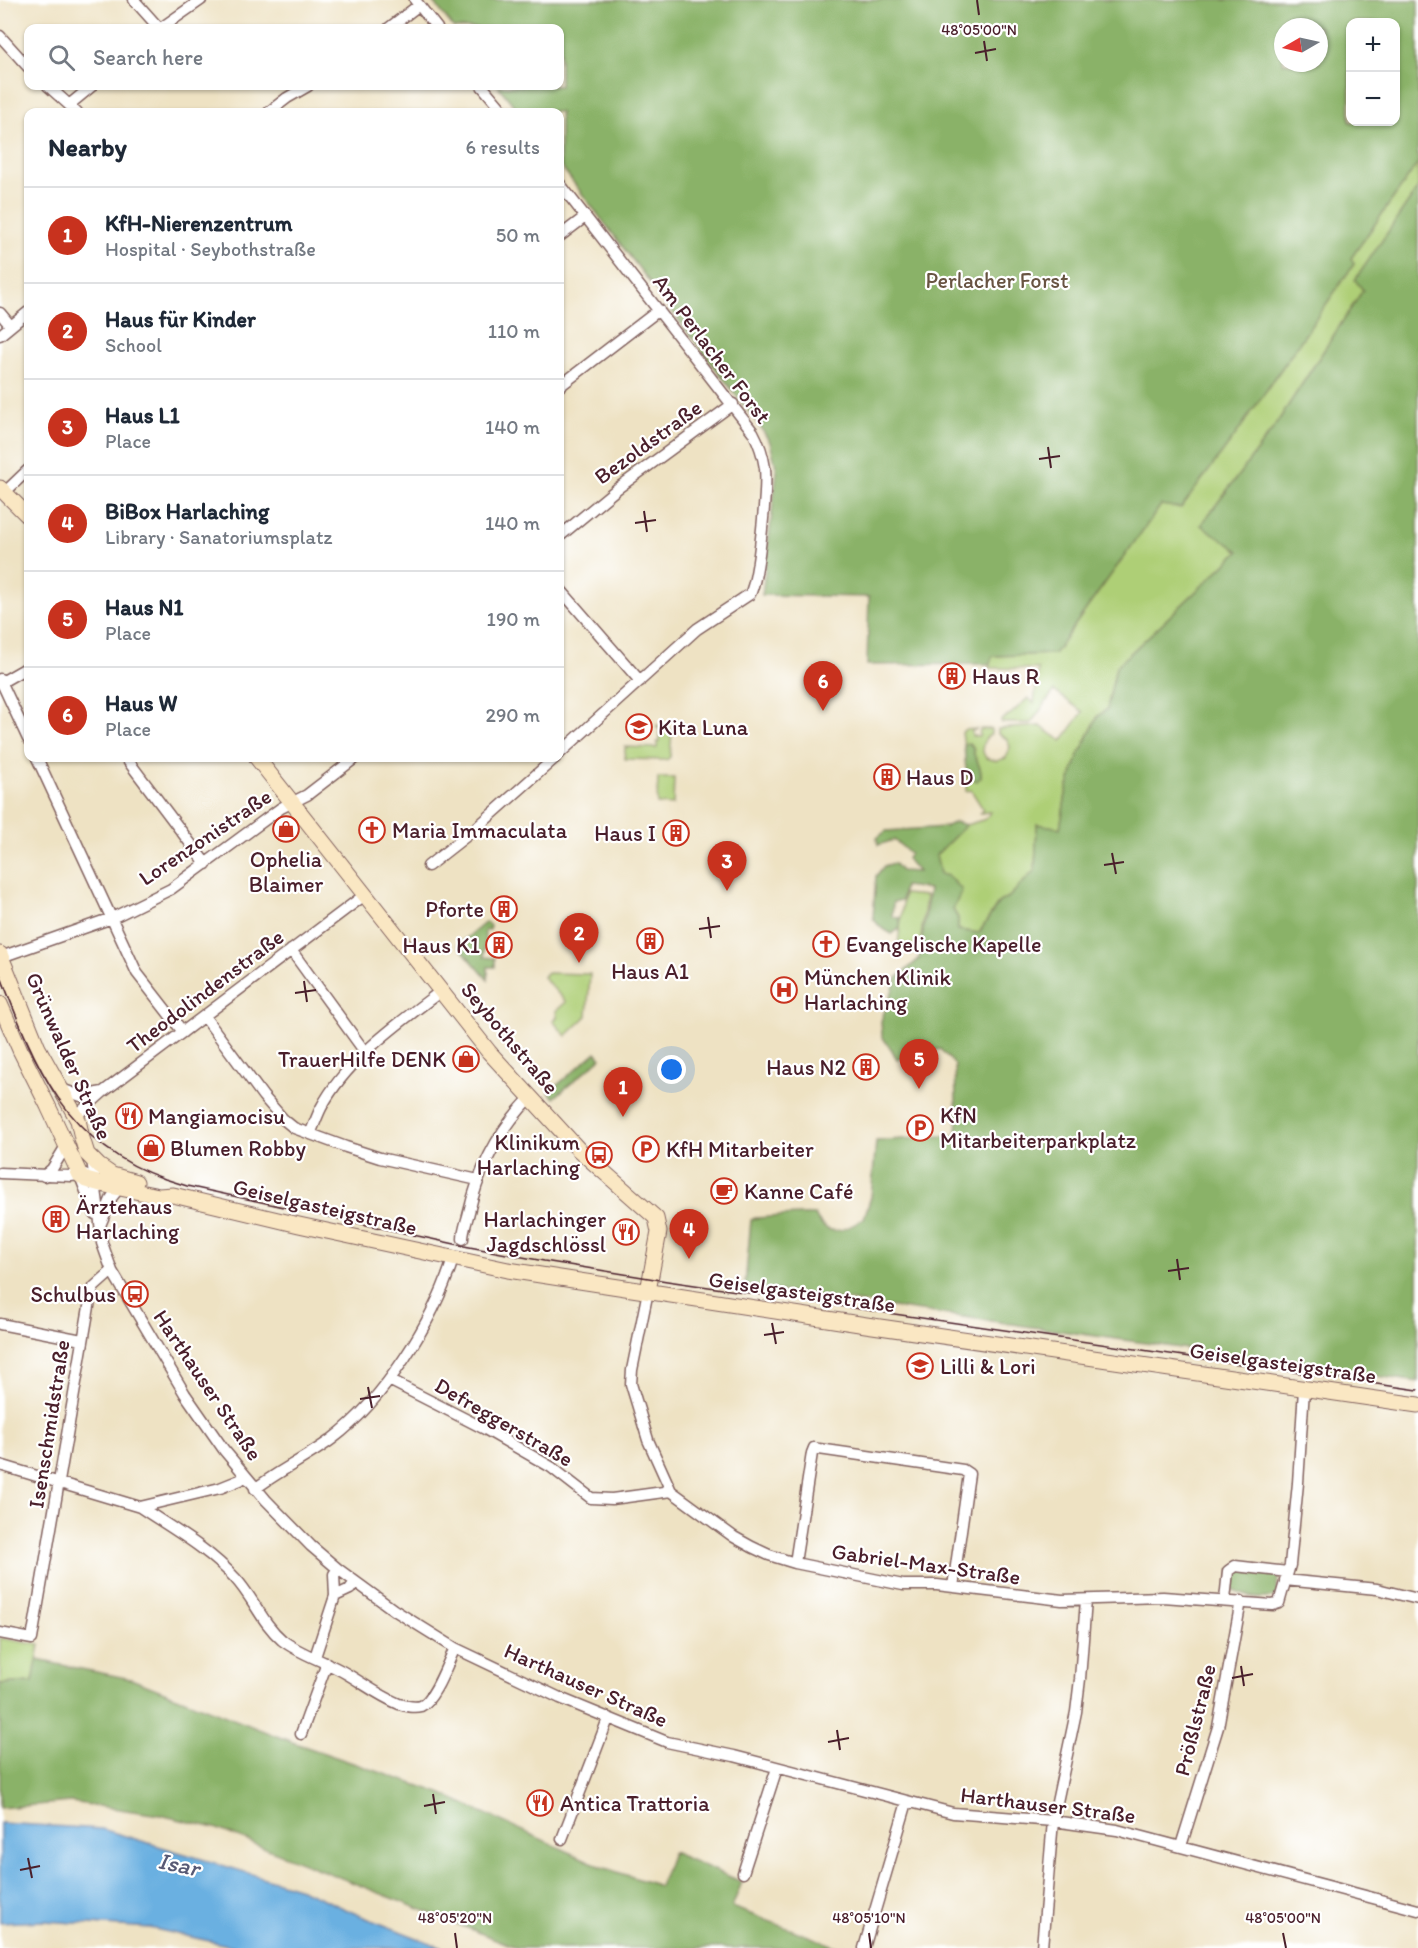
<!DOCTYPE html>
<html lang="en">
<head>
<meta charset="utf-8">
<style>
	:root { --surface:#fff; --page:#f6f6f7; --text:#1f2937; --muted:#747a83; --line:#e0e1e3; --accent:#c8321e }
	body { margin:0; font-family:Itim,sans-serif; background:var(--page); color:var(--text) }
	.controls { position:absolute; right:18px; top:18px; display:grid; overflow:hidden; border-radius:12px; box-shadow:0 2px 4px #0004 }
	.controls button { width:54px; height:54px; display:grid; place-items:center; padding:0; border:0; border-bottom:2px solid var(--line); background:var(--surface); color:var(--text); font:30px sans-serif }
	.compass { position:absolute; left:1274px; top:18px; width:54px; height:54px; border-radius:50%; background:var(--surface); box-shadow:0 2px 4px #0004; rotate:261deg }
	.you { position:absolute; left:672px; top:1070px; width:21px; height:21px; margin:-15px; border:4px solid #fff; border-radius:50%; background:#1a73e8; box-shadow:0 0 0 9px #1a73e833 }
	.badge { display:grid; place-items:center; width:39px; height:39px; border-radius:50%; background:var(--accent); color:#fff; font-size:20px; font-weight:700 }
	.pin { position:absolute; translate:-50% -50px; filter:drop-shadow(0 2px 3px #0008) }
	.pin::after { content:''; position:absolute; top:32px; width:21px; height:18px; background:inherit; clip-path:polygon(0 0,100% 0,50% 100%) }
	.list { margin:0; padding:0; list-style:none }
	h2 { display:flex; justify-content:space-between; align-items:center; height:78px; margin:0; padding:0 24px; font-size:26px }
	h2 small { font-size:20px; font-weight:400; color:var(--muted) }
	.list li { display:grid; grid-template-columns:39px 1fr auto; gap:18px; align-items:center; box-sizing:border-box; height:96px; padding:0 24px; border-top:2px solid var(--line) }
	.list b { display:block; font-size:22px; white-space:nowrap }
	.list p { margin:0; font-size:20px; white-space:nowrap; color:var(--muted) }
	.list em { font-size:20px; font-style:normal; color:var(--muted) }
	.icon { flex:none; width:33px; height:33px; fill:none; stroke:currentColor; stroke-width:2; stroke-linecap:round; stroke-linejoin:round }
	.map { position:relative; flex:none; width:1418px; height:1948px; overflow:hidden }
	.search { position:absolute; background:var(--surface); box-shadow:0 2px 4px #0004; left:24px; top:24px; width:540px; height:66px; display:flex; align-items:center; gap:15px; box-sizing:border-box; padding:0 21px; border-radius:12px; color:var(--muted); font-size:22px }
	.panel { position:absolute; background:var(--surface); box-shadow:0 2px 4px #0004; left:24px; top:108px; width:540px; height:654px; border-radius:12px }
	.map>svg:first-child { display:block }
	.green { fill:#aecf76; stroke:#7c7750; stroke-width:1.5 }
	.forest { fill:#8ab267; stroke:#6a6849; stroke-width:1.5; fill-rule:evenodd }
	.water { fill:#6ab0e1; stroke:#5a6886; stroke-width:1.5 }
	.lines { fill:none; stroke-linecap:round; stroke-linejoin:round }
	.street-casing { stroke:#836360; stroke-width:13 }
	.secondary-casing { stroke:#836360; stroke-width:17 }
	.street { stroke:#fff; stroke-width:10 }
	.secondary { stroke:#fae7c3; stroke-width:15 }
	.tram { stroke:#4a1f2b; stroke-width:1.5 }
	.ticks { fill:none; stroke:#4a1f2b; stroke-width:2 }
	.labels { text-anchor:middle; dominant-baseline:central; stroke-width:4.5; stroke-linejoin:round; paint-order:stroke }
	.park-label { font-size:22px; fill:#685442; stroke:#fff }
	.street-label { font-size:22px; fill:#4a1f2b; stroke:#fff }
	.poi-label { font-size:22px; fill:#4a1f2b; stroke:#fff; text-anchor:start }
	.water-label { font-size:24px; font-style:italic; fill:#575974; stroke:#fff }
	.ticks-label { font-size:15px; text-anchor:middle; fill:#4a1f2b; stroke:#fff; stroke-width:4.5; stroke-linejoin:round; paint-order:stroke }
</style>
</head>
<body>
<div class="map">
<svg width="1418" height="1948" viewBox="0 0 1418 1948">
	<rect width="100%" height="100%" fill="#fff"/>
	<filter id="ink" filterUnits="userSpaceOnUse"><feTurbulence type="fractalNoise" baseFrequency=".0167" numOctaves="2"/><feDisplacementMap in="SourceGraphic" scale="12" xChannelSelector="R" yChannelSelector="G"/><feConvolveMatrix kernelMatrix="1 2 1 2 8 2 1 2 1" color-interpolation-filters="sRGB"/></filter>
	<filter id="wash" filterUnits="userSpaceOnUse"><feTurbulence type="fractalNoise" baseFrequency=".008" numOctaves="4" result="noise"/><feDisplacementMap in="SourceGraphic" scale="24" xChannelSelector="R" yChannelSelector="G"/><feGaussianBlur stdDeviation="1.35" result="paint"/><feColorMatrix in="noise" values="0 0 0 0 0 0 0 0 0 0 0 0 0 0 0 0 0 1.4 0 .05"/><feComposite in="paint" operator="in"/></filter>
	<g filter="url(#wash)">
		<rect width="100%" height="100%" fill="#eee2c3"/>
		<path class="green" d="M1418 163V188L1356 280 1363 290 1273 429 1201 525 1240 550 1116 667 1107 709 1098 716 1079 755 1067 789 1060 828 1037 824 1035 870 1009 897 999 902 979 933 958 930V918L953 910 940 874 936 855 966 825 986 819 990 812 980 813 983 809 971 790 966 791V773L968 777H981C982 767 976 763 974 755 974 751 974 748 972 745L967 743 964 745 962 733 964 730 977 729 972 731V736H979L980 729H991V734C982 740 980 749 986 758L997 761 1006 758 1010 747 1007 739 998 734V729L1040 726 1062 741 1083 712 1054 691 1031 723H1001V720L1012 713 1028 698 1034 703 1038 669 989 668 992 656 1054 654 1161 505 1181 507 1234 437 1354 264 1351 258Z
			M657 725 672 731 670 757 666 760 625 759V747L657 748V742H660V729L657 728Z
			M658 778H674L673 805 657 804Z
			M904 894 926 896 920 946 898 944Z
			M546 973 590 974 587 1016 566 1036 553 1021 557 1017 556 1011 566 1002 543 977Z
			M0 1638 40 1645 33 1682 0 1684Z"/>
		<path class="forest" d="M432 0H1418V163L1351 258 1354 264 1234 437 1181 508 1161 505 1054 654 993 656 989 664 867 665 869 597 762 595 777 471 770 442 758 424 560 165V112H519L498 86H560V28H454ZM1396 22V122H1350V22ZM1283 27H1319V63H1283Z
			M1418 188V1382L745 1286 751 1220 755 1218C776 1217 795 1214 815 1215 826 1239 846 1231 864 1218L871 1197 876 1141 957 1135 955 1065 940 1049 897 1059 882 1036 881 1021 897 978 919 959 929 889 904 886 902 900 893 902 892 917 900 918V928L892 934 880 927 873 918 876 876 884 866 894 863 901 871 918 872 907 859 910 853 894 840 878 845 877 838 886 831 945 827 955 822 966 825 936 855 940 874 948 876 962 890 953 910 958 918V930L979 933 999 902 1009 897 1035 870 1037 824 1060 828 1067 789 1079 755 1098 716 1107 709 1116 667 1239 551 1201 525 1273 429 1363 290 1355 280Z
			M969 743C975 748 972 750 975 757 978 765 982 767 981 777L977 781C962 778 966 757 964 745Z
			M486 922 490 926V930H485L484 957 495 958V967H488V980L458 945Z
			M596 1052 601 1058 554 1098 549 1092Z
			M1235 1569 1278 1573 1277 1596C1263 1601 1245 1597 1233 1590Z
			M37 1660 131 1679 292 1742 440 1793 602 1867 660 1886 672 1852 742 1882 732 1907 840 1948H518L215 1828 160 1815 71 1802 0 1808V1684L33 1682Z"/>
		<path class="water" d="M0 1823 102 1829 301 1889 361 1916 443 1948H241L150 1928 44 1921 0 1923Z"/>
	</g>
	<g filter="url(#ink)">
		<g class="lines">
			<g class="street-casing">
				<path id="street" d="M134 0 159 28
					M415 0 437 28
					M161 28 201 0
					M389 28 419 5
					M0 36 28 67
					M48 86 77 112
					M482 86 504 112
					M69 105 92 86
					M269 112 287 98 308 86
					M560 184 753 432C759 443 763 455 765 468 767 488 759 578 750 594L697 629 560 753
					M560 236 585 217
					M0 313 10 325
					M0 335 28 312
					M560 386 659 310
					M5 492 28 470
					M560 536 618 488 733 404
					M560 589 640 681
					M0 679 28 739
					M0 683 28 667
					M37 758 137 973 183 1032
					M126 758 206 864
					M428 866 474 830 555 758
					M291 950 365 1052
					M1 957 112 918 171 889 281 808 307 795 355 758
					M204 1016 263 1096 283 1119 294 1128 346 1147 380 1158 478 1180
					M61 1089 81 1096 103 1092 366 894
					M76 1116 103 1092
					M310 1134C314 1125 317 1116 321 1108 346 1060 399 1023 441 991
					M92 1159 99 1212 102 1243 112 1271 185 1394 224 1450 266 1500 311 1546 338 1569 394 1610 455 1648 560 1698 667 1742 734 1756 953 1813 1053 1821 1117 1830 1418 1910
					M0 1173 71 1176 85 1174
					M44 1176 52 1169 66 1146
					M80 1176 95 1214
					M101 1223 112 1197 120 1187
					M463 1239C463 1230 467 1221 469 1212 479 1169 499 1130 530 1098
					M648 1291 632 1370 631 1384 648 1440 671 1491 734 1537 752 1547 769 1555 795 1563 903 1585H937L1062 1600 1163 1597 1273 1605 1279 1603 1290 1565 1298 1483 1304 1389
					M0 1324 82 1340
					M389 1380 485 1429 551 1467 591 1498 612 1499 671 1491
					M0 1465 140 1507 220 1488 240 1480 245 1476
					M255 1489C278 1471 308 1457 332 1439 384 1400 434 1321 453 1259
					M140 1507C173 1529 209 1549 235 1578 253 1597 262 1623 282 1640 301 1655 326 1661 347 1674 364 1684 380 1696 399 1704 406 1706 413 1708 421 1706 435 1700 448 1661 455 1648
					M795 1563 812 1453 814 1448 819 1449 963 1470 969 1474 953 1587
					M1285 1580 1377 1589 1418 1599
					M335 1596 350 1589 355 1582
					M1225 1600 1228 1571 1235 1566 1288 1572
					M0 1633 32 1639 91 1295 94 1287 112 1271
					M315 1657 335 1596 334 1574 338 1569
					M301 1734 327 1663
					M562 1839 608 1719
					M1181 1846 1218 1727 1241 1601
					M743 1873 777 1768
					M1042 1947 1053 1821 1076 1712 1080 1679 1086 1600
					M864 1948 907 1802"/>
			</g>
			<g class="secondary-casing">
				<path id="secondary" d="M0 488 28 516
					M257 758 489 1052 579 1150 656 1218 659 1232 648 1291
					M0 954 38 1048 78 1120 82 1138 87 1154 99 1166 112 1175 136 1182
					M0 1004 21 1052 48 1106 80 1175 86 1180 105 1185 159 1196 173 1195 299 1225 508 1270 866 1325 1418 1405"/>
			</g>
			<use href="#street" class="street"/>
			<use href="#secondary" class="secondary"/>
			<path class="tram" d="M0 974C35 1066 65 1144 165 1179L187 1186 464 1246 544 1261 667 1281 1418 1390"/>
		</g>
	</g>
	<path class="ticks" d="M977 0 979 15M984 41 987 61M975 53 996 49M1048 447 1051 468M1039 459 1060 456M644 511 647 532M635 523 656 520M1112 853 1116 874M1104 865 1124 862M708 917 711 938M699 929 720 926M304 981 307 1002M295 993 316 990M1177 1259 1180 1280M1168 1271 1189 1268M772 1323 776 1344M764 1335 784 1332M368 1387 372 1408M360 1399 380 1396M1241 1666 1244 1686M1232 1678 1253 1674M837 1730 840 1750M828 1742 849 1738M433 1794 436 1814M424 1806 445 1802M28 1858 32 1878M20 1870 40 1866M455 1933 457 1948M869 1933 871 1948M1283 1933 1286 1948"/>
	<defs>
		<g id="building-ring" transform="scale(1.35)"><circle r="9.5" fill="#fff" stroke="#c8321e" stroke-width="1.5"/><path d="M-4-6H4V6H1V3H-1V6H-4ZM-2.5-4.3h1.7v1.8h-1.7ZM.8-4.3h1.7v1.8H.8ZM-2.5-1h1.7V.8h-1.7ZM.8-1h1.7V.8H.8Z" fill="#c8321e"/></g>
		<g id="school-ring" transform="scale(1.35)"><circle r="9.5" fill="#fff" stroke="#c8321e" stroke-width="1.5"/><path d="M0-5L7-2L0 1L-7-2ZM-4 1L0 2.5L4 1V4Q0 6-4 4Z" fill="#c8321e"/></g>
		<g id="shop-ring" transform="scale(1.35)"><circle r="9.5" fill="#fff" stroke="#c8321e" stroke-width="1.5"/><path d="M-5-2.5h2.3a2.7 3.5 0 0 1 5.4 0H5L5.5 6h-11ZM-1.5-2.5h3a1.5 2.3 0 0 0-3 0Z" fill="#c8321e"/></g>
		<g id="church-ring" transform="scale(1.35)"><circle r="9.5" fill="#fff" stroke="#c8321e" stroke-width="1.5"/><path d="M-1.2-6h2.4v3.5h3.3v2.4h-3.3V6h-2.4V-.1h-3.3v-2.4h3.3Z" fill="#c8321e"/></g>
		<g id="hospital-ring" transform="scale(1.35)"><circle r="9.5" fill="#fff" stroke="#c8321e" stroke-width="1.5"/><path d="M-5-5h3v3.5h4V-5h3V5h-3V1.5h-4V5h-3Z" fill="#c8321e"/></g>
		<g id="restaurant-ring" transform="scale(1.35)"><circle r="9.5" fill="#fff" stroke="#c8321e" stroke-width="1.5"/><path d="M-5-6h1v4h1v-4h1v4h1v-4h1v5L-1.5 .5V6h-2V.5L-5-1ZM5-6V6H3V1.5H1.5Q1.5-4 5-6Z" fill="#c8321e"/></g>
		<g id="parking-ring" transform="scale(1.35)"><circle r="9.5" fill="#fff" stroke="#c8321e" stroke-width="1.5"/><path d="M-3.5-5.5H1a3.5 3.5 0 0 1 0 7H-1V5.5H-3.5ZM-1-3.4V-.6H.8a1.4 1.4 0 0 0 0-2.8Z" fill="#c8321e"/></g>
		<g id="bus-ring" transform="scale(1.35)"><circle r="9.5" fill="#fff" stroke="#c8321e" stroke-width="1.5"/><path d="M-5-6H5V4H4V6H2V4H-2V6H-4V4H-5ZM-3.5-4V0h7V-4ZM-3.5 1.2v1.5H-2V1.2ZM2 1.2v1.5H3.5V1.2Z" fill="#c8321e"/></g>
		<g id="cafe-ring" transform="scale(1.35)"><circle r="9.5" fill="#fff" stroke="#c8321e" stroke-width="1.5"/><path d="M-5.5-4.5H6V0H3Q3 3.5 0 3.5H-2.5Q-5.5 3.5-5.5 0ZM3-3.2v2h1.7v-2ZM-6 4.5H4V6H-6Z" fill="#c8321e"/></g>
	</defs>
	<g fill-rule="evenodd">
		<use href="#building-ring" x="952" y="676"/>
		<use href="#school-ring" x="639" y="727"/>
		<use href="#building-ring" x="887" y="777"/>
		<use href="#shop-ring" x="286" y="829"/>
		<use href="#church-ring" x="372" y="830"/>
		<use href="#building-ring" x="676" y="833"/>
		<use href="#building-ring" x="504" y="909"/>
		<use href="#building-ring" x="650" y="941"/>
		<use href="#church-ring" x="826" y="944"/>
		<use href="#building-ring" x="499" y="945"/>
		<use href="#hospital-ring" x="784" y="990"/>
		<use href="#shop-ring" x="466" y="1059"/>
		<use href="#building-ring" x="866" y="1067"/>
		<use href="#restaurant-ring" x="129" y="1116"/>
		<use href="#parking-ring" x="920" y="1128"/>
		<use href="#shop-ring" x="151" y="1148"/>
		<use href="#parking-ring" x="646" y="1149"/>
		<use href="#bus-ring" x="599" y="1155"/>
		<use href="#cafe-ring" x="724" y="1191"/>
		<use href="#building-ring" x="56" y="1219"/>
		<use href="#restaurant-ring" x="626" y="1232"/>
		<use href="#bus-ring" x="135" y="1294"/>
		<use href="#school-ring" x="920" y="1366"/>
		<use href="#restaurant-ring" x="540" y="1803"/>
	</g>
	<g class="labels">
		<g class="park-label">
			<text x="997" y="280">Perlacher Forst</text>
		</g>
		<g class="street-label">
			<text transform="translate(712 349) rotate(53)">Am Perlacher Forst</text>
			<text transform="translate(648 442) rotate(-36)">Bezoldstraße</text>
			<text transform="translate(205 837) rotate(-34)">Lorenzonistraße</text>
			<text transform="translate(205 991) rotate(-37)">Theodolindenstraße</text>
			<text transform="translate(510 1038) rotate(50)">Seybothstraße</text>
			<text transform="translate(69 1056) rotate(66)">Grünwalder Straße</text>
			<text transform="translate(325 1207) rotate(13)">Geiselgasteigstraße</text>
			<text transform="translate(802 1292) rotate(8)">Geiselgasteigstraße</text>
			<text transform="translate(1283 1363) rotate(8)">Geiselgasteigstraße</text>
			<text transform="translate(208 1385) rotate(56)">Harthauser Straße</text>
			<text transform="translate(504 1422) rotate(30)">Defreggerstraße</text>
			<text transform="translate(49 1424) rotate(-81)">Isenschmidstraße</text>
			<text transform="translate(926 1564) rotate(8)">Gabriel-Max-Straße</text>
			<text transform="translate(586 1685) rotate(24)">Harthauser Straße</text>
			<text transform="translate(1195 1720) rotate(-76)">Prößlstraße</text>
			<text transform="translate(1048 1805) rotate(7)">Harthauser Straße</text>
		</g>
		<g class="poi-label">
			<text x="972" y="676">Haus R</text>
			<text x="658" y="727">Kita Luna</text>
			<text x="906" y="777">Haus D</text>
			<text x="392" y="830">Maria Immaculata</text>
			<text x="656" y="833" text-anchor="end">Haus I</text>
			<text x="286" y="859" text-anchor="middle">Ophelia<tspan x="286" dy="25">Blaimer</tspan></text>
			<text x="484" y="909" text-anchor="end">Pforte</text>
			<text x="846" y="944">Evangelische Kapelle</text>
			<text x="480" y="945" text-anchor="end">Haus K1</text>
			<text x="650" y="971" text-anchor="middle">Haus A1</text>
			<text x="804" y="977">München Klinik<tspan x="804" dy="25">Harlaching</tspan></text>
			<text x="446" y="1059" text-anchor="end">TrauerHilfe DENK</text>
			<text x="846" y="1067" text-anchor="end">Haus N2</text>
			<text x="940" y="1115">KfN<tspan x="940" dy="25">Mitarbeiterparkplatz</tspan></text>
			<text x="148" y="1116">Mangiamocisu</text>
			<text x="580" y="1142" text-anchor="end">Klinikum<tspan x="580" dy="25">Harlaching</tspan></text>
			<text x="170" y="1148">Blumen Robby</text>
			<text x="666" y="1149">KfH Mitarbeiter</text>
			<text x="744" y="1191">Kanne Café</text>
			<text x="76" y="1206">Ärztehaus<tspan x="76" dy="25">Harlaching</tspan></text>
			<text x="606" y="1219" text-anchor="end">Harlachinger<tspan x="606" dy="25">Jagdschlössl</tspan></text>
			<text x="116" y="1294" text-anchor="end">Schulbus</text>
			<text x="940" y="1366">Lilli &amp; Lori</text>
			<text x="560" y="1803">Antica Trattoria</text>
		</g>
		<g class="water-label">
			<text transform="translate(179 1864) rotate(12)">Isar</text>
		</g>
	</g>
	<g class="ticks-label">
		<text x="979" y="35">48°05'00"N</text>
		<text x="455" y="1923">48°05'20"N</text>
		<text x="869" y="1923">48°05'10"N</text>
		<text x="1283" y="1923">48°05'00"N</text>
	</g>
</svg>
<div class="controls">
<button>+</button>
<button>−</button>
</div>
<svg class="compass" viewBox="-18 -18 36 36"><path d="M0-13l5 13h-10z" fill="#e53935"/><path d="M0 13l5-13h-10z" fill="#747a83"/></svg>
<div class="you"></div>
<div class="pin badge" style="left:623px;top:1117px">1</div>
<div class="pin badge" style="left:579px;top:963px">2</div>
<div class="pin badge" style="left:727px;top:891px">3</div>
<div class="pin badge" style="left:689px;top:1259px">4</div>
<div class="pin badge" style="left:919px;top:1089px">5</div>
<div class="pin badge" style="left:823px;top:711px">6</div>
<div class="search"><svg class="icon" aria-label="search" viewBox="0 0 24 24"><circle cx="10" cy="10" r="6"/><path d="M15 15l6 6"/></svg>Search here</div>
<section class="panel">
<h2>Nearby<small>6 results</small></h2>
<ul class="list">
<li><span class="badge">1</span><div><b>KfH-Nierenzentrum</b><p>Hospital · Seybothstraße</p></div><em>50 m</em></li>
<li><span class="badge">2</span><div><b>Haus für Kinder</b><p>School</p></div><em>110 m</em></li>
<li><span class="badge">3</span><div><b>Haus L1</b><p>Place</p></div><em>140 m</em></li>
<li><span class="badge">4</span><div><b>BiBox Harlaching</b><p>Library · Sanatoriumsplatz</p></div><em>140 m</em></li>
<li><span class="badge">5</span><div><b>Haus N1</b><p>Place</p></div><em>190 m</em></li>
<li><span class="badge">6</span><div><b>Haus W</b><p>Place</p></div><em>290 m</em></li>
</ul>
</section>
</div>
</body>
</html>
